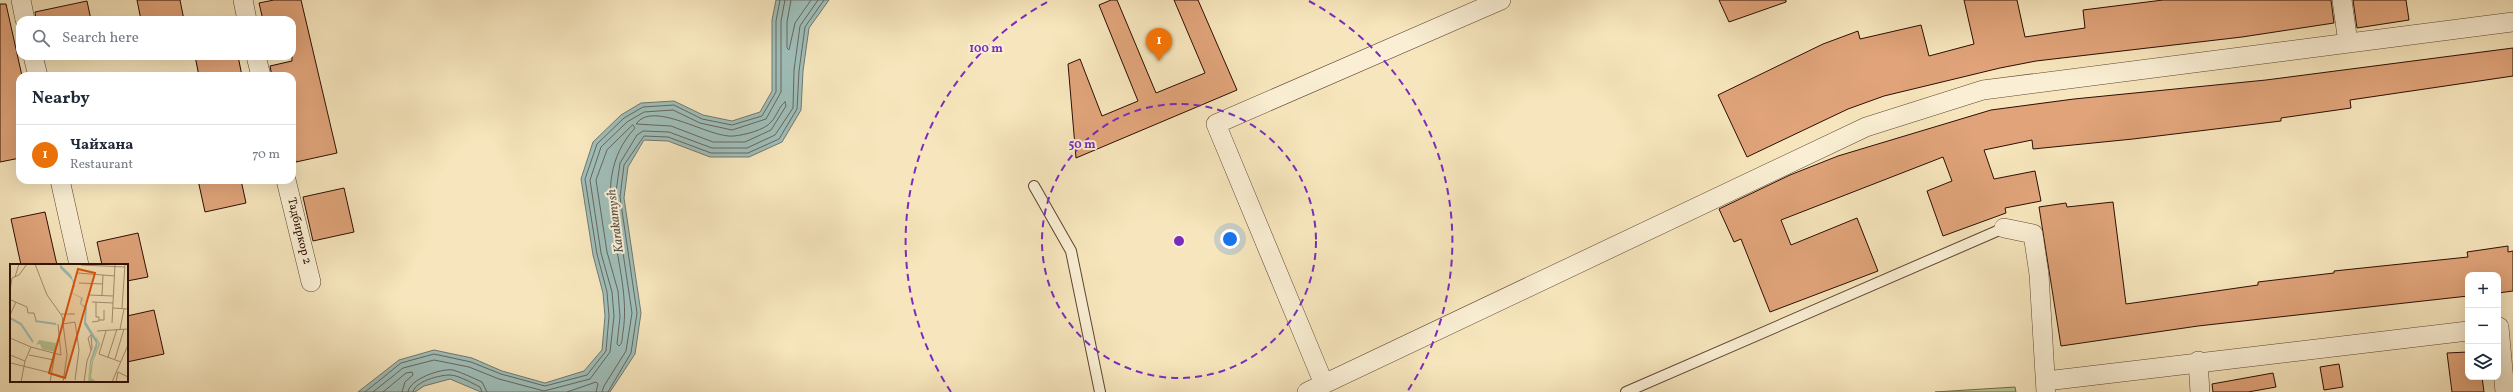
<!DOCTYPE html>
<html lang="en">
<head>
<meta charset="utf-8">
<style>
	:root { --surface:#fff; --page:#f2f2f3; --text:#1f2937; --muted:#747a83; --line:#e0e1e3; --accent:#d93025 }
	body { margin:0; font-family:Vollkorn,serif; background:var(--page); color:var(--text) }
	.controls { position:absolute; right:12px; bottom:12px; display:grid; overflow:hidden; border-radius:8px; box-shadow:0 4px 16px #0002 }
	.controls button { width:36px; height:36px; display:grid; place-items:center; padding:0; border:0; border-bottom:1px solid var(--line); background:var(--surface); color:var(--text); font:20px sans-serif }
	.you { position:absolute; left:1230px; top:239px; width:14px; height:14px; margin:-10px; border:3px solid #fff; border-radius:50%; background:#1a73e8; box-shadow:0 0 0 6px #1a73e833 }
	.badge { display:grid; place-items:center; width:26px; height:26px; border-radius:50%; background:var(--accent); color:#fff; font-size:13px; font-weight:700 }
	.pin { position:absolute; translate:-50% -33px; filter:drop-shadow(0 1px 2px #0008) }
	.pin::after { content:''; position:absolute; top:21px; width:14px; height:12px; background:inherit; clip-path:polygon(0 0,100% 0,50% 100%) }
	.list { margin:0; padding:0; list-style:none }
	h2 { display:flex; justify-content:space-between; align-items:center; height:52px; margin:0; padding:0 16px; font-size:17px }
	h2 small { font-size:13px; font-weight:400; color:var(--muted) }
	.list li { display:grid; grid-template-columns:26px 1fr auto; gap:12px; align-items:center; box-sizing:border-box; height:60px; padding:0 16px; border-top:1px solid var(--line) }
	.list b { display:block; font-size:15px; white-space:nowrap }
	.list p { margin:0; font-size:13px; white-space:nowrap; color:var(--muted) }
	.list em { font-size:13px; font-style:normal; color:var(--muted) }
	.icon { flex:none; width:22px; height:22px; fill:none; stroke:currentColor; stroke-width:2; stroke-linecap:round; stroke-linejoin:round }
	.map { position:relative; flex:none; width:2513px; height:392px; overflow:hidden }
	.search { position:absolute; background:var(--surface); box-shadow:0 4px 16px #0002; left:16px; top:16px; width:280px; height:44px; display:flex; align-items:center; gap:10px; box-sizing:border-box; padding:0 14px; border-radius:12px; color:var(--muted); font-size:15px }
	.panel { position:absolute; background:var(--surface); box-shadow:0 4px 16px #0002; left:16px; top:72px; width:280px; height:112px; border-radius:12px }
	.map>svg:first-child { display:block }
	.green { fill:#b8c694; stroke:#726a4c }
	.water { fill:#9fbeb9; stroke:#717770 }
	.lines { fill:none; stroke-linecap:round; stroke-linejoin:round }
	.shore { stroke:#66665e; stroke-width:1 }
	.building { fill:#e1a47a; stroke:#2c0d03 }
	.service-casing { stroke:#5f4332; stroke-width:12 }
	.minor-casing { stroke:#5f4332; stroke-width:20 }
	.service { stroke:#faefd4; stroke-width:10 }
	.minor { stroke:#faefd4; stroke-width:19 }
	.ring { fill:none; stroke:#7b2cbf; stroke-width:2; stroke-dasharray:7 5 }
	.labels { text-anchor:middle; dominant-baseline:central; stroke-width:4; stroke-linejoin:round; paint-order:stroke }
	.street-label { font-size:12px; fill:#2c0d03; stroke:#faefd4 }
	.water-label { font-size:13px; font-style:italic; fill:#5a544c; stroke:#faefd4 }
	.inset-river { fill:none; stroke:#9fbeb9; stroke-width:2 }
	.inset-road { fill:none; stroke:#a68f73; stroke-width:1 }
	.view { fill:#df550c; fill-opacity:0.15; stroke:#df550c; stroke-width:2 }
	.inset-edge { fill:none; stroke:#2c0d03; stroke-width:2 }
	.centre { fill:#7b2cbf; stroke:#faefd4; stroke-width:2 }
	.ring-label { font-size:12px; text-anchor:middle; font-weight:bold; fill:#7b2cbf; stroke:#faefd4; stroke-width:4; stroke-linejoin:round; paint-order:stroke }
</style>
</head>
<body>
<div class="map">
<svg width="2513" height="392" viewBox="0 0 2513 392">
	<rect width="100%" height="100%" fill="#f7e6bd"/>
	<filter id="stains"><feTurbulence type="fractalNoise" baseFrequency=".005" numOctaves="4"/><feColorMatrix values="0 0 0 0 .2 0 0 0 0 .09 0 0 0 0 .02 0 0 0 .5 -.17"/></filter>
	<radialGradient id="worn" r=".72"><stop offset=".6" stop-color="#630" stop-opacity="0"/><stop offset="1" stop-color="#630" stop-opacity=".3"/></radialGradient>
	<path class="green" d="M2015 387 2016 392H1935Z"/>
	<path class="water" d="M776 0H829L809 28 803 71 801 110 782 142 749 157H710L668 141 644 140 628 167 624 198 641 313 635 354 610 392H481L450 379 424 386 415 392H358L399 360 434 350 472 358 502 371 545 383 584 371 602 350 605 316 603 293 593 255 581 179 593 142 621 115 641 103 674 101 703 115 732 121 760 112 772 91V20Z"/>
	<g class="lines">
		<path class="shore" d="M791 0 787 22V48L789 50 795 23 811 0
			M785 102 786 106 771 130 745 142H713L671 126 636 124C653 99 710 139 734 136 744 135 765 130 771 122 777 116 779 106 785 102Z
			M633 125 635 128C581 186 634 265 623 332 622 337 623 343 619 346L617 344 620 317 618 291 607 252 596 180 607 150Z
			M365 392 401 363 434 354 471 362 501 374 545 386 587 375 606 351 609 316 607 292 597 254 585 179 597 144 624 118 643 107 674 105 702 119 732 125 762 116 776 92V21L780 0
			M373 392 403 368 434 360 469 367 499 379 544 391 590 379 610 352 614 316 612 292 601 253 590 180 601 147 627 122 644 112 673 110 700 123 732 130 766 119 781 92V21L785 0
			M383 392 406 373 412 372 413 375 405 382 402 392
			M408 392C409 379 442 368 453 370 463 373 473 378 482 382L487 392
			M413 392C415 381 440 375 450 375 458 375 472 383 480 387L482 392
			M567 392 596 382 598 384 596 392
			M602 392 604 386 626 351 632 313 615 199 620 163 637 135 643 131 669 132 712 148H747L775 135 793 108 794 70 800 26 818 0
			M608 392 631 353 637 313 620 197 624 165 644 136 668 137 711 153H748L779 139 797 109 799 71 805 27 824 0"/>
	</g>
	<path class="building" d="M137 0H180L184 20H141Z
		M274 0H301L337 153 296 162 292 144V76H272L270 66 292 61V20H263L259 3Z
		M1111 0H1117L1156 93 1205 73 1174 0H1198L1237 90 1076 158 1068 64 1080 59 1102 116 1138 101 1099 5Z
		M1719 0H1786V2L1729 22Z
		M1964 0H2017L2025 37 2085 28 2083 10 2163 0H2331L2334 23 2242 37 2036 61 2000 68 1884 96 1848 109 1747 157 1718 95 1823 44 1858 31 1860 39 1921 25 1929 56 1974 44Z
		M2353 0H2406L2409 20 2357 28Z
		M87 1 91 20H36L35 12Z
		M0 4H6L22 76H20V158L0 162Z
		M2513 48V76L2350 100 2351 108 2281 118V121L2133 139 2033 149 2032 140 1984 150 1994 179 2035 171 2041 201 2005 208 2006 213 1943 236 1927 191 1952 181 1943 157 1781 220 1791 245 1857 218 1878 271 1770 312 1741 239 1734 242 1719 209 1790 175 1838 156 1991 110 2074 99 2266 80Z
		M195 56H238L242 76H199Z
		M198 180H241L246 203 205 212Z
		M344 188 354 232 313 241 303 197Z
		M2113 202 2126 304 2258 285V282L2334 273V271L2468 257 2467 252 2508 246V252L2513 251V291L2498 293V275H2468V296L2198 326 2061 346 2039 207 2066 203 2067 207Z
		M45 212 57 265H21L11 219Z
		M138 233 148 277 127 281V265H102L97 242Z
		M154 310 164 354 127 362V316Z
		M2468 352V377H2482L2484 392H2452L2447 353Z
		M2339 364 2343 387 2324 390 2320 367Z
		M2273 373 2276 387 2248 392H2213L2212 384Z"/>
	<g class="lines">
		<g class="service-casing">
			<path id="service" d="M1034 186 1071 251 1100 392
				M1626 392 2004 228"/>
		</g>
		<g class="minor-casing">
			<path id="minor" d="M21 0 25 20
				M243 0 247 20
				M2342 0 2348 43
				M33 56 38 76
				M256 56 261 76
				M60 180 79 265
				M286 180 311 282
				M2004 228 2033 234 2039 274 2046 392
				M2499 327 2505 392
				M2198 361 2200 392
				M2046 381 2468 331
				M1324 384 1216 124 1501 0
				M1307 392 1866 127 1983 90 2513 22"/>
		</g>
		<use href="#service" class="service"/>
		<use href="#minor" class="minor"/>
	</g>
	<g class="ring">
		<circle cx="1179" cy="241" r="137"/>
		<path d="M951 392A273 273 0 0 1 1049 1M1309 1A273 273 0 0 1 1407 392"/>
	</g>
	<g class="labels">
		<g class="street-label">
			<text transform="translate(299 231) rotate(76)">Тадбиркор 2</text>
		</g>
		<g class="water-label">
			<text transform="translate(616 221) rotate(-97)">Karakamysh</text>
		</g>
	</g>
	<g transform="translate(10 264)">
		<rect width="118" height="118" fill="#f7e6bd"/>
		<path d="M86 72 90 80 83 98 81 114 87 118H78L81 101 88 81ZM29 76 46 79 45 88 32 85 30 80 26 81Z" fill="#b8c694"/>
		<path d="M50 0 61 11 65 22 62 29 73 34 71 40 77 43 76 58 87 76V83L81 99 78 118 80 97 86 79 74 60 75 44 70 40 71 34 61 29 64 23 62 16 50 4Z" fill="#9fbeb9"/>
		<path class="inset-river" d="M0 54 11 60 23 78M25 57 46 60"/>
		<path class="inset-road" d="M25 0 37 31 52 52 57 91 53 118M71 1 115 3M68 9 105 12M5 13 9 0M69 19 93 20M0 27 2 14 9 11 17 0M79 31 103 32M92 31 93 11M1 36 17 43 18 49H24L26 56M82 38 103 39M103 44 118 45M112 44 115 0M51 50H65M0 51 6 38M89 56H94V46M82 58 89 57V53H86V38M102 59 105 0M53 60 65 58 69 86 65 116M110 65 114 45M87 67 118 65M96 67 89 90 111 98M0 74 21 83 51 91 48 60M81 86 78 74 81 71M0 91 15 97 11 118M19 91 44 96M98 93 107 65M105 95 114 65M15 97 21 83M1 99 41 109M40 118 45 90M74 118 77 97 82 84 81 71M102 118 118 81M106 118 108 108 118 113"/>
		<path class="view" d="M68 5 85 9 55 114 39 109Z"/>
		<rect width="118" height="118" class="inset-edge"/>
	</g>
	<circle cx="1179" cy="241" r="6" class="centre"/>
	<g class="ring-label">
		<text x="986" y="52">100 m</text>
		<text x="1082" y="148">50 m</text>
	</g>
	<rect width="100%" height="100%" filter="url(#stains)"/>
	<rect width="100%" height="100%" fill="url(#worn)"/>
</svg>
<div class="controls">
<button>+</button>
<button>−</button>
<button><svg class="icon" aria-label="layers" viewBox="0 0 24 24"><path d="M12 4l9 5-9 5-9-5zM3 14l9 5 9-5"/></svg></button>
</div>
<div class="you"></div>
<div class="pin badge" style="left:1159px;top:61px;background:#e8710a">1</div>
<div class="search"><svg class="icon" aria-label="search" viewBox="0 0 24 24"><circle cx="10" cy="10" r="6"/><path d="M15 15l6 6"/></svg>Search here</div>
<section class="panel">
<h2>Nearby<small></small></h2>
<ul class="list">
<li><span class="badge" style="background:#e8710a">1</span><div><b>Чайхана</b><p>Restaurant</p></div><em>70 m</em></li>
</ul>
</section>
</div>
</body>
</html>
